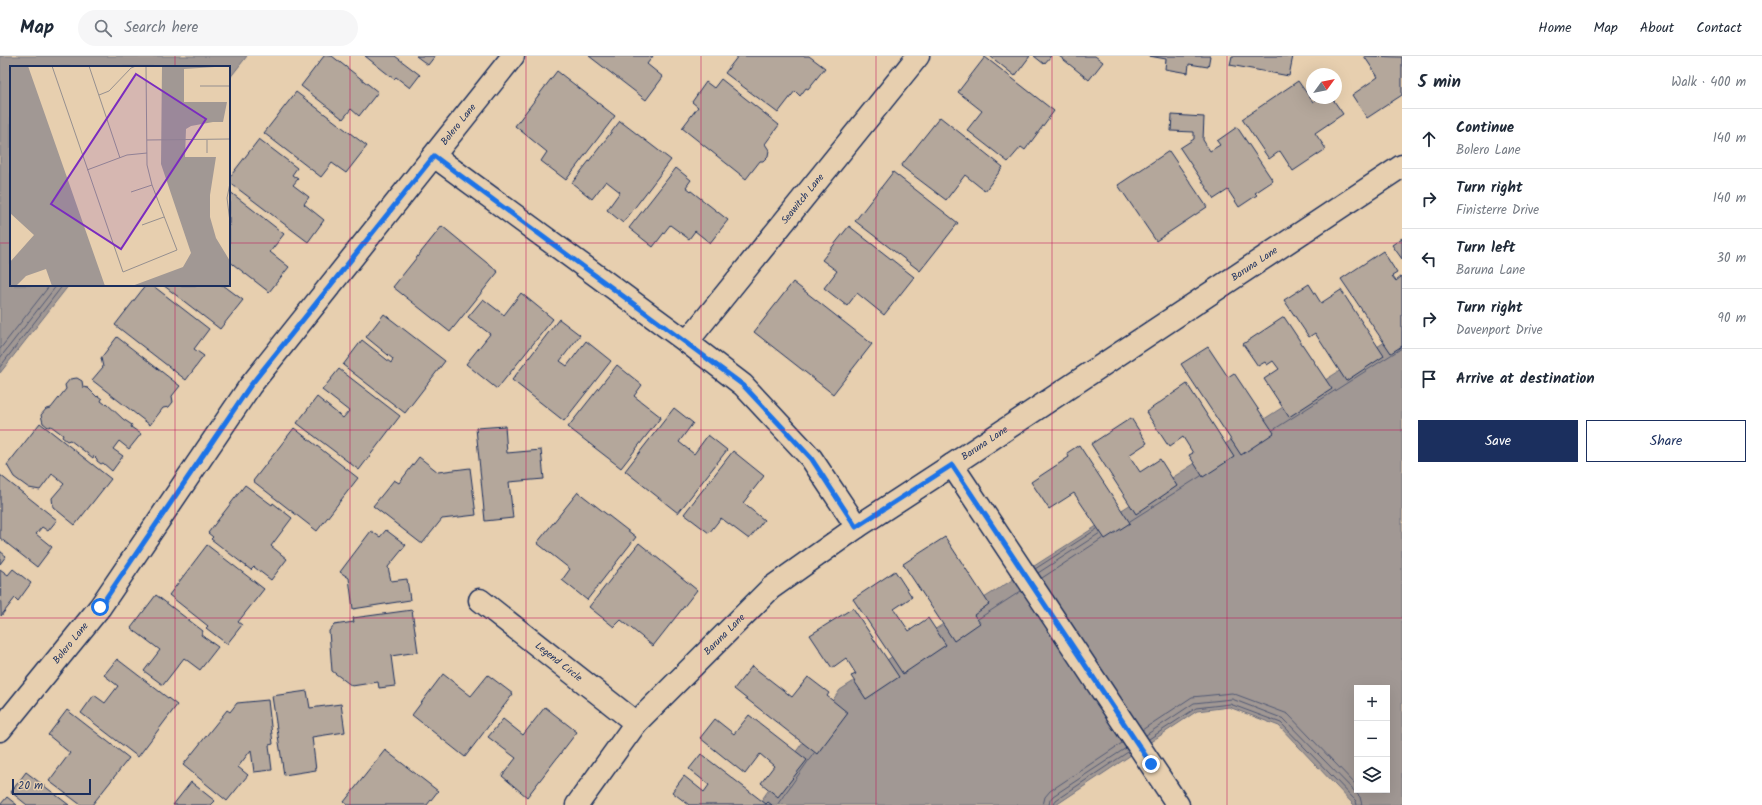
<!DOCTYPE html>
<html lang="en">
<head>
<meta charset="utf-8">
<style>
	:root { --surface:#fff; --page:#f6f6f7; --text:#1f2937; --muted:#747a83; --line:#e0e1e3; --accent:#1b2f5e }
	body { margin:0; font-family:Kalam,sans-serif; background:var(--page); color:var(--text) }
	.controls { position:absolute; right:12px; bottom:12px; display:grid; overflow:hidden; border-radius:0px; box-shadow:0 4px 16px #0002 }
	.controls button { width:36px; height:36px; display:grid; place-items:center; padding:0; border:0; border-bottom:1px solid var(--line); background:var(--surface); color:var(--text); font:20px sans-serif }
	.compass { position:absolute; left:1306px; top:12px; width:36px; height:36px; border-radius:50%; background:var(--surface); box-shadow:0 4px 16px #0002; rotate:57deg }
	.scale { position:absolute; left:12px; bottom:10px; width:79px; box-sizing:border-box; padding-left:4px; border:2px solid #1b2f5e; border-top:0; font-size:11px; line-height:14px; white-space:nowrap; color:#1b2f5e; -webkit-text-stroke:3px #e7cfaf; paint-order:stroke }
	.stop { position:absolute; width:12px; height:12px; margin:-9px; border:3px solid #1a73e8; border-radius:50%; background:#fff }
	.stop.end { background:#1a73e8; border-color:#fff; box-shadow:0 1px 4px #0008 }
	.list { margin:0; padding:0; list-style:none }
	h2 { display:flex; justify-content:space-between; align-items:center; height:52px; margin:0; padding:0 16px; font-size:17px }
	h2 small { font-size:13px; font-weight:400; color:var(--muted) }
	.list li { display:grid; grid-template-columns:26px 1fr auto; gap:12px; align-items:center; box-sizing:border-box; height:60px; padding:0 16px; border-top:1px solid var(--line) }
	.list b { display:block; font-size:15px; white-space:nowrap }
	.list p { margin:0; font-size:13px; white-space:nowrap; color:var(--muted) }
	.list em { font-size:13px; font-style:normal; color:var(--muted) }
	.actions { display:flex; gap:8px; padding:12px 16px }
	.actions a { flex:1; padding:9px 0; border:1px solid var(--accent); border-radius:0px; text-align:center; font-size:14px; color:var(--accent) }
	.actions .main { background:var(--accent); color:#fff }
	.icon { flex:none; width:22px; height:22px; fill:none; stroke:currentColor; stroke-width:2; stroke-linecap:round; stroke-linejoin:round }
	.map { position:relative; flex:none; width:1402px; height:749px; overflow:hidden }
	header { display:flex; align-items:center; gap:24px; box-sizing:border-box; height:56px; padding:0 20px; background:var(--surface); border-bottom:1px solid var(--line) }
	header strong { font-size:19px }
	nav { display:flex; gap:22px; margin-inline-start:auto; font-size:14px }
	.search { width:280px; height:36px; background:var(--page); display:flex; align-items:center; gap:10px; box-sizing:border-box; padding:0 14px; border-radius:22px; color:var(--muted); font-size:15px }
	main { display:flex }
	aside { flex:1; background:var(--surface) }
	.map>svg:first-child { display:block }
	.water { fill:#a19894; stroke:#6b6e7e; fill-rule:evenodd }
	.lines { fill:none; stroke-linecap:round; stroke-linejoin:round }
	.shore { stroke:#515974; stroke-width:1 }
	.building { fill:#b4a79b; stroke:#1b2f5e }
	.minor-casing { stroke:#1b2f5e; stroke-width:25 }
	.minor { stroke:#e7cfaf; stroke-width:22 }
	.route { stroke:#1a73e8; stroke-width:5 }
	.grid { fill:none; stroke:#c2185b; stroke-width:1; stroke-opacity:0.55 }
	.labels { text-anchor:middle; dominant-baseline:central; stroke-width:3; stroke-linejoin:round; paint-order:stroke }
	.street-label { font-size:10px; fill:#1b2f5e; stroke:#e7cfaf }
	.inset-road { fill:none; stroke:#958f8f; stroke-width:1 }
	.view { fill:#7b2cbf; fill-opacity:0.15; stroke:#7b2cbf; stroke-width:2 }
	.inset-edge { fill:none; stroke:#1b2f5e; stroke-width:2 }
</style>
</head>
<body>
<header>
<strong>Map</strong>
<div class="search"><svg class="icon" aria-label="search" viewBox="0 0 24 24"><circle cx="10" cy="10" r="6"/><path d="M15 15l6 6"/></svg>Search here</div>
<nav><a>Home</a><a>Map</a><a>About</a><a>Contact</a></nav>
</header>
<main>
<div class="map">
<svg width="1402" height="749" viewBox="0 0 1402 749">
	<rect width="100%" height="100%" fill="#e7cfaf"/>
	<filter id="ink" filterUnits="userSpaceOnUse"><feTurbulence type="fractalNoise" baseFrequency=".025" numOctaves="2"/><feDisplacementMap in="SourceGraphic" scale="8" xChannelSelector="R" yChannelSelector="G"/><feConvolveMatrix kernelMatrix="1 2 1 2 8 2 1 2 1" color-interpolation-filters="sRGB"/></filter>
	<g filter="url(#ink)">
		<path class="water" d="M0 0H247L229 23V11H11V229H69L0 317Z
			M1402 275V749H1354L1279 670 1229 651 1197 655 1056 749H758L840 634ZM1357 632H1387V734H1357Z"/>
		<g class="lines">
			<path class="shore" d="M0 293 50 229
				M0 302 57 229
				M0 311 63 229
				M1273 374 1402 292
				M1130 465 1201 420
				M1035 513 1097 473
				M1038 517 1100 477
				M1042 522 1103 482
				M978 563 1021 535
				M1142 674 1192 641 1232 637 1288 658 1357 730
				M1146 679 1194 647 1232 643 1284 663 1360 741 1362 749
				M1149 683 1196 652 1230 648 1281 667 1356 745 1357 749
				M777 749 814 697
				M1043 749 1045 741 1050 735 1122 687
				M1049 749 1050 744 1053 740 1126 692
				M1054 749 1056 744 1128 696"/>
		</g>
		<path class="building" d="M324 0H332L378 36 359 60 351 53 343 63 301 30Z
			M365 0H395L420 19 410 32 396 21 394 23Z
			M416 0H435L428 9Z
			M589 0H653L647 8 663 21 646 44Z
			M738 0H809L825 12 808 33 806 32 800 40 795 35 778 57 725 17Z
			M990 0H1030L1015 20Z
			M1034 0H1051L1044 8Z
			M1059 0H1095L1103 6 1089 24Z
			M1149 0H1210L1208 11 1189 8 1188 17 1165 13 1166 3Z
			M1232 0H1293L1289 20 1230 9Z
			M1364 0 1402 1V39L1367 62 1352 39 1378 21Z
			M985 1 1054 55 1025 94 1021 91 1008 106 967 74 982 55 958 36Z
			M557 15 615 60 566 124 541 105 547 96 515 70Z
			M721 23 779 69 765 88 769 94 768 100 763 105H760L746 123 682 72 698 51 692 46 706 26 714 32Z
			M1298 25 1313 46 1318 42H1332L1343 58 1315 77 1326 93 1293 115 1280 95 1269 103 1242 63Z
			M296 36 367 90 346 117 332 107 321 121 264 77Z
			M1172 59 1204 61 1203 84 1210 95 1220 89 1217 85 1237 71 1273 125 1255 137 1257 139 1239 151 1228 134 1214 143 1180 92 1194 83V76L1171 75Z
			M940 61 1003 111 985 135 965 119 946 144 901 110Z
			M620 65 671 104 623 167 607 154 620 136 606 125 592 143 572 127Z
			M259 83 297 112 292 119 298 123 293 129 309 141 304 148 324 164 308 186 229 126V122Z
			M1169 95 1207 151 1156 185 1118 129Z
			M676 112 691 124 686 131 728 164 710 187 695 175 689 183 670 169 653 191 629 172Z
			M893 116 958 167 920 215 855 165Z
			M229 135 284 178 270 196 289 211 269 236 229 205Z
			M442 170 498 216 450 276 393 231Z
			M849 170 914 221 884 259 857 237 847 250 824 232 837 215 822 204Z
			M1402 182V203L1392 189Z
			M1383 195 1397 217 1392 220 1396 225 1402 220V290L1391 297 1341 223Z
			M793 226 872 288 833 338 754 276Z
			M1309 228 1321 247 1341 234 1384 300 1346 325 1315 277 1309 281 1284 244Z
			M146 229H152L209 273 194 293 204 300 186 324 115 269Z
			M163 229H223L243 244 220 273Z
			M521 237 553 263 497 333 466 308 490 278 468 261 483 243 504 259Z
			M384 258 445 305 405 357 343 309 362 284 391 307 393 303 366 281Z
			M1284 261 1332 333 1289 361 1264 323 1279 313 1273 305 1267 309 1265 306 1258 310 1243 288Z
			M559 263 580 279 560 305 567 310 586 285 611 305 564 365 512 324Z
			M117 281 180 330 172 340 173 346 169 351 163 352 150 369 92 324 103 311 101 302Z
			M1208 291 1228 321 1234 317 1274 377 1241 399 1181 308Z
			M617 309 642 329 634 340 661 361 621 412 568 371Z
			M339 313 400 360 359 414 297 367 317 341 343 362 349 355 322 334Z
			M77 322 82 325 83 331 88 332 97 341 98 340 102 343 101 345 105 348 106 347 123 363 132 369 131 371 141 378 129 393 119 385 113 393 123 400 112 415 103 407 101 408 97 405V403L94 400 93 402 70 384 67 385 62 381 63 379 51 370 48 371 43 367 41 359 46 353 51 352 66 333 65 329 70 323Z
			M1187 328 1234 401 1203 421 1189 399 1193 397 1183 381 1169 391 1146 356Z
			M674 352 693 367 679 386 694 398 708 379 727 394 678 457 625 415Z
			M1131 362 1147 387 1129 399 1140 416 1160 403 1177 430 1136 458 1091 388Z
			M40 367 111 423 75 469 53 451 52 442 64 428 52 418 40 434 29 432 14 421 7 409Z
			M505 370 507 397 541 394 544 423 509 426 513 462 485 465 476 372Z
			M294 372 358 422 317 475 253 425Z
			M1079 389 1130 467 1105 483 1074 437 1049 453 1031 426 1069 401 1067 397Z
			M733 395 764 420 743 447 764 464 749 483 721 462 709 477 684 458Z
			M419 401 438 416 470 412 476 459 442 463 422 488 373 450 394 424 399 427Z
			M0 419 57 464 48 475 42 471 36 478 52 491 37 511 0 482Z
			M245 429 272 449 273 447 292 462 271 490 287 503 271 524 254 511 251 514 211 483 213 481 208 477Z
			M578 436 636 481 587 544 562 524 570 513 537 487Z
			M386 474 406 489 388 511 391 525 407 523 410 544 353 553 349 522 340 516 371 475 380 481Z
			M945 481 989 548 974 559 980 567 954 585 903 508Z
			M639 487 697 534 653 590 621 564 614 571 589 551Z
			M207 489 264 533 238 566 242 569 227 588 206 572 208 570 169 539Z
			M0 495 6 500 0 508Z
			M0 513 8 519 13 513 31 527 18 545 15 542 1 560Z
			M895 515 912 541 894 553 909 575 928 562 946 589 903 618 853 543Z
			M156 539 203 575 201 579 218 591 200 614 184 602 163 629 144 615 160 594 131 572Z
			M853 552 899 621 866 643 851 620 856 618 846 602 832 612 810 579Z
			M412 554 418 596 391 600 395 630 379 632 378 626 352 630 332 615 329 575 334 569 354 566 353 562Z
			M117 603 177 649 138 701 81 657 94 639 105 647 118 630 104 619Z
			M752 610 792 641 808 621 829 637 827 640 848 657 817 698 734 633Z
			M443 618 471 640 488 619 513 638 465 701 412 659Z
			M307 635 310 652 341 648 345 676 312 681 316 714 284 719 272 640Z
			M268 644 273 688 269 689 272 714 254 716 251 694 238 711 248 719 227 745 183 709 227 654 230 656 237 647Z
			M545 651 577 676 527 741 502 720 516 702 488 681 503 663 523 679Z
			M67 654 129 702 92 749H81L49 725 70 697 48 679Z
			M749 659 807 704 778 741 761 727 774 710 760 698 745 718 700 682 715 663 734 678Z
			M385 694 438 735 427 749H348L344 746Z
			M701 698 766 748 768 746 772 749H689L672 736 684 720 704 736 709 729 689 713Z
			M26 716 69 749H27L11 736Z
			M191 726 215 745 211 749H173Z
			M7 741 17 749H0Z"/>
		<g class="lines">
			<g class="minor-casing">
				<g id="minor">
					<path d="M434 100 687 286 743 329 811 402 857 471"/>
					<path id="s1" d="M687 286 918 0"/>
					<path d="M952 409 1178 749"/>
					<path id="s2" d="M480 544 636 667"/>
					<path id="s3" d="M0 674 100 551 250 330 513 0"/>
					<path id="s4" d="M577 749 636 667 771 532 857 471 952 409 1402 110"/>
				</g>
			</g>
			<use href="#minor" class="minor"/>
		</g>
	</g>
	<g class="lines" filter="url(#ink)">
		<path class="route" d="M100 551 250 330 434 100 743 329 811 402 856 471 952 409 1151 708"/>
	</g>
	<path class="grid" d="M175 0V11M350 0V749M526 0V749M701 0V749M876 0V749M1052 0V749M1227 0V749M0 187H11M229 187H1402M175 229V749M0 374H1402M0 562H1402"/>
	<g class="labels">
		<g class="street-label">
			<text stroke="none"><textPath href="#s3" startOffset="760">Bolero Lane</textPath></text>
			<text stroke="none"><textPath href="#s1" startOffset="184">Seawitch Lane</textPath></text>
			<text stroke="none"><textPath href="#s4" startOffset="874">Baruna Lane</textPath></text>
			<text stroke="none"><textPath href="#s4" startOffset="550">Baruna Lane</textPath></text>
			<text stroke="none"><textPath href="#s4" startOffset="226">Baruna Lane</textPath></text>
			<text stroke="none"><textPath href="#s3" startOffset="112">Bolero Lane</textPath></text>
			<text stroke="none"><textPath href="#s2" startOffset="100">Legend Circle</textPath></text>
		</g>
	</g>
	<g transform="translate(10 10)">
		<rect width="220" height="220" fill="#e7cfaf"/>
		<path d="M0 0H18L95 220H42L36 203 16 210 6 220H0V196L24 169 0 147ZM152 0H220L174 3V36H217L213 56H203L181 60 176 63 175 91H206L200 129V151L206 172 220 195V220H122L173 201 181 187 151 98Z" fill="#a19894"/>
		<path class="inset-road" d="M42 0 113 206 167 184 142 119 137 99 136 0M79 0 110 92M190 20H220M89 29 99 25 121 2 126 0M137 74 220 73M197 87V74M77 104 117 89 137 87M220 117 217 132 220 156M121 126 142 119M132 159 154 151"/>
		<path class="view" d="M126 8 196 53 111 183 41 138Z"/>
		<rect width="220" height="220" class="inset-edge"/>
	</g>
</svg>
<div class="controls">
<button>+</button>
<button>−</button>
<button><svg class="icon" aria-label="layers" viewBox="0 0 24 24"><path d="M12 4l9 5-9 5-9-5zM3 14l9 5 9-5"/></svg></button>
</div>
<svg class="compass" viewBox="-18 -18 36 36"><path d="M0-13l5 13h-10z" fill="#e53935"/><path d="M0 13l5-13h-10z" fill="#747a83"/></svg>
<div class="scale">20 m</div>
<div class="stop" style="left:100px;top:551px"></div>
<div class="stop end" style="left:1151px;top:708px"></div>
</div>
<aside>
<h2>5 min<small>Walk · 400 m</small></h2>
<ul class="list">
<li><svg class="icon" aria-label="ahead" viewBox="0 0 24 24"><path d="M12 20V5M6 11l6-6 6 6"/></svg><div><b>Continue</b><p>Bolero Lane</p></div><em>140 m</em></li>
<li><svg class="icon" aria-label="right" viewBox="0 0 24 24"><path d="M7 20v-9h11M14 6l5 5-5 5"/></svg><div><b>Turn right</b><p>Finisterre Drive</p></div><em>140 m</em></li>
<li><svg class="icon" aria-label="left" viewBox="0 0 24 24"><path d="M17 20v-9H6M10 6l-5 5 5 5"/></svg><div><b>Turn left</b><p>Baruna Lane</p></div><em>30 m</em></li>
<li><svg class="icon" aria-label="right" viewBox="0 0 24 24"><path d="M7 20v-9h11M14 6l5 5-5 5"/></svg><div><b>Turn right</b><p>Davenport Drive</p></div><em>90 m</em></li>
<li><svg class="icon" aria-label="arrive" viewBox="0 0 24 24"><path d="M6 21V4h12l-3 4 3 4H6"/></svg><div><b>Arrive at destination</b></div></li>
</ul>
<div class="actions"><a class="main">Save</a><a>Share</a></div>
</aside>
</main>
</body>
</html>
